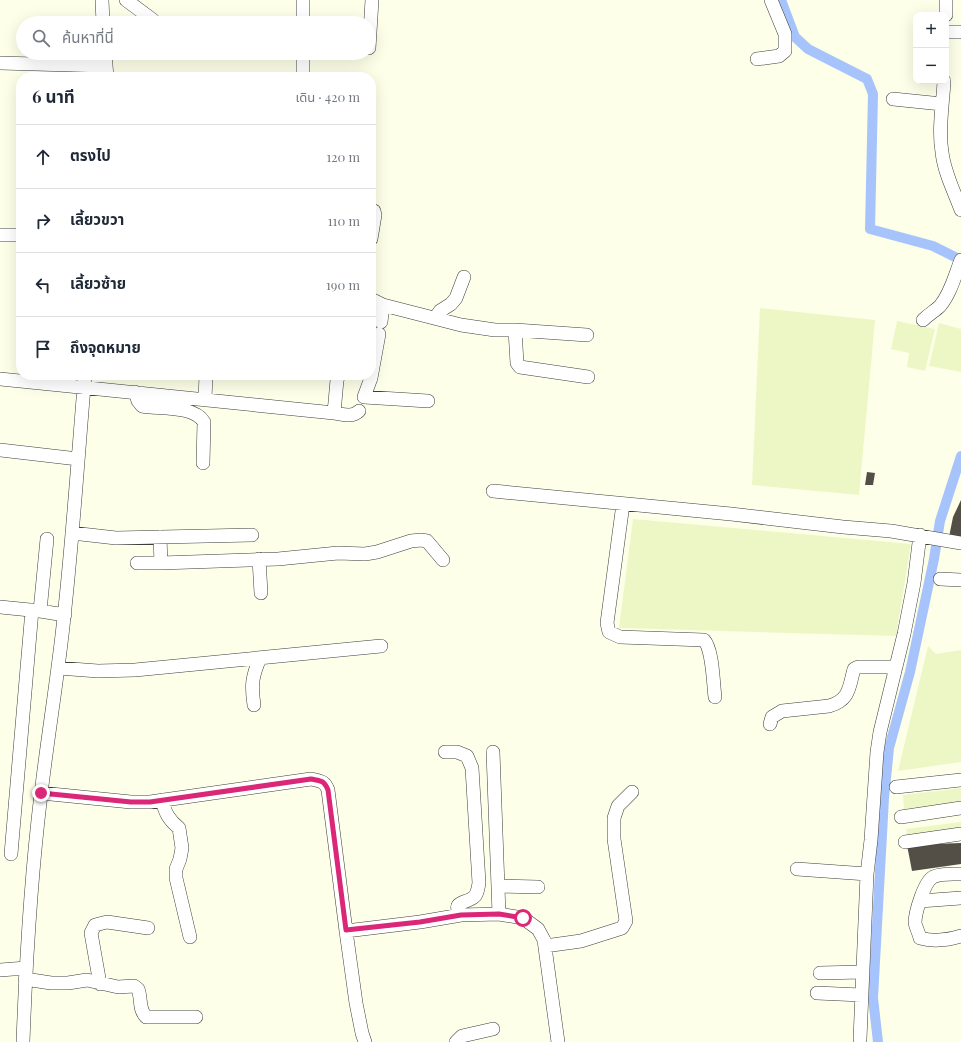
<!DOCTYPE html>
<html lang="th">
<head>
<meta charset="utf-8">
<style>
	:root { --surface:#fff; --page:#f2f2f3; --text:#1f2937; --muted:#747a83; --line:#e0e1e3 }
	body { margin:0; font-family:"Playfair Display","Noto Sans Thai",serif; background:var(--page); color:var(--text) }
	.controls { position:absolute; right:12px; top:12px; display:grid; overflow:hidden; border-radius:8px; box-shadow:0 4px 16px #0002 }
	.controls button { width:36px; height:36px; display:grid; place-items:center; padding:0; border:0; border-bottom:1px solid var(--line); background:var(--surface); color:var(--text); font:20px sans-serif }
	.stop { position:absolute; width:12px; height:12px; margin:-9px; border:3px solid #db2777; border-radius:50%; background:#fff }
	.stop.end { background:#db2777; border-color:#fff; box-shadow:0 1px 4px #0008 }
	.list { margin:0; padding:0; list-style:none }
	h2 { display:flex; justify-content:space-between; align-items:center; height:52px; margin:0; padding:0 16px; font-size:17px }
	h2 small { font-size:13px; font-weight:400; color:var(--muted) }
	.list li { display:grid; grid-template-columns:26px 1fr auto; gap:12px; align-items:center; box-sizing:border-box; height:64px; padding:0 16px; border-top:1px solid var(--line) }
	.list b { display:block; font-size:15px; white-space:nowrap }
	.list em { font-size:13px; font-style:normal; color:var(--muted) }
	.icon { flex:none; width:22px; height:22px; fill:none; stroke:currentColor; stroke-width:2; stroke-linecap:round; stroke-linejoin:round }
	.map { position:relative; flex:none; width:961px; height:1042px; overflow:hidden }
	.search { position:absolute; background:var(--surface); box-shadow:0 4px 16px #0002; left:16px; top:16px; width:360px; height:44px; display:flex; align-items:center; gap:10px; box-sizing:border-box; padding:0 14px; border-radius:22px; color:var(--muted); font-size:15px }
	.panel { position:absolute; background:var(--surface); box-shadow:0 4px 16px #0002; left:16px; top:72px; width:360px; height:308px; border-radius:16px }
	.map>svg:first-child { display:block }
	.farmland { fill:#edf7c6 }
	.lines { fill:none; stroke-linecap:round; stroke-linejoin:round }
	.canal { stroke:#a7c3fb; stroke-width:10 }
	.building { fill:#544f46 }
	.minor-casing { stroke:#3d3d3d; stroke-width:14 }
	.minor { stroke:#fff; stroke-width:13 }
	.route { stroke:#db2777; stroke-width:5 }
</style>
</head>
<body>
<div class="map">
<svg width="961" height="1042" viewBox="0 0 961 1042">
	<rect width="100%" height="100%" fill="#fdffe8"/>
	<path class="farmland" d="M760 308 875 320 859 495 752 485Z
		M897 321 935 329 925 371 907 367 909 353 891 349Z
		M939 323 961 329V372L929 366Z
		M633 519 911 544 896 636 619 628Z
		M928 646 936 654 961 650V762L898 771Z
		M961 788V802L904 809 903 795Z
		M961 822V832L908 839 906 829Z"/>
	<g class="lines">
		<path class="canal" d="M781 0 795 37 808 49 867 79 873 94 870 229 933 246 961 260
			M878 1042 873 998 884 798 889 748 910 672 934 559 940 521 961 456"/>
	</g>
	<path class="building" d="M867 472 875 473 873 485H865Z
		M961 500V539L949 537 953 517Z
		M961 843V864L912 871 907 845Z"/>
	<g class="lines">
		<g class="minor-casing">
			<path id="minor" d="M102 0 103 23
				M126 0 153 20
				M303 0V23
				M946 15V0
				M946 32H961
				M369 48 372 0
				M105 53 107 77
				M303 53V77
				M757 59 779 56 785 51V34L771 0
				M0 63 106 66
				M944 81C943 104 938 128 942 152 944 172 954 191 961 210
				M893 99 942 104
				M371 210 374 211 375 215 371 239
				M0 235H21
				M371 299 383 305 461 325 495 330H515L587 335
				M435 318 440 311 451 304 456 298 464 277
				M923 320C929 314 935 311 940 306 951 293 955 275 961 260
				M381 322 383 305
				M515 330 517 363 520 367 588 377
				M379 334 371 378 364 397 428 401
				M0 379 334 413C342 414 352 418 359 411
				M135 392 138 401 142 406C159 409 194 405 204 422L203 463
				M205 399 206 375
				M334 413 337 380 339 375
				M0 450 78 459
				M493 491 731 514 843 527 891 531 961 543
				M623 504 607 623 609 632 620 637 704 640C713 650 713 682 715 697
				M72 533 116 538 252 535
				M160 537 161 563 278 559 338 553 365 554 377 552 411 541 421 540 427 541 443 560
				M259 559 261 593
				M137 563H161
				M940 579 961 580
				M0 607 40 611 65 615
				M40 611 47 539
				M58 668 98 671 135 670 381 646
				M254 705C251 685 252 677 260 658
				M770 724 772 717 782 711 829 706C850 700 849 687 854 669L858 667H896
				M445 752H457L467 756 472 768 479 883C478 888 478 892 475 896 468 904 450 900 461 915
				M493 752 499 914
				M896 787 961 780
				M41 793 131 802H150L311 779C320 781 325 781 328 790L346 931 420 922 461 915 499 914 523 918 538 929 544 940 558 1042
				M162 800C165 813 169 820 179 828L182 848 180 859 176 869V878L190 937
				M901 817 961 808
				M905 842 961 834
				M11 854 32 610
				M797 869 867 874
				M961 874C952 874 941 873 933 877 924 882 915 913 915 923 916 928 919 933 920 938 934 942 948 940 961 936
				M498 886 538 887
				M920 901 961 898
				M346 931 356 1003 362 1033 365 1042
				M545 946 581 941 622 928 626 921 614 839V818L618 806 632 792
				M0 970 26 968
				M820 973 862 972
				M25 979 51 983H68L87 980 118 987 134 986 138 989C142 999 138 1008 146 1017H196
				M100 984 91 933 95 925 107 922 148 928
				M817 993 861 995
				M860 1039 867 874 871 840 877 752 880 732 904 634 914 583 920 535
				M23 1042C26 959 31 876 41 794 48 734 58 676 64 617 73 536 78 456 85 375
				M456 1042 462 1036 493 1029"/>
		</g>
		<use href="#minor" class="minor"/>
	</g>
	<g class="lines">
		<path class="route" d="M41 793 131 802H150L311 779C321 781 324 780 328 790L346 930 420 922 461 915 499 914 523 918"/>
	</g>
</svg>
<div class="controls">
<button>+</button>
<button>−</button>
</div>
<div class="stop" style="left:523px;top:918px"></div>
<div class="stop end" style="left:41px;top:793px"></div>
<div class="search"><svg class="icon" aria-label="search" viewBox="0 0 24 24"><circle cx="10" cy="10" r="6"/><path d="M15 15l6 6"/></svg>ค้นหาที่นี่</div>
<section class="panel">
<h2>6 นาที<small>เดิน · 420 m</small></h2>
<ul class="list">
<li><svg class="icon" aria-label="ahead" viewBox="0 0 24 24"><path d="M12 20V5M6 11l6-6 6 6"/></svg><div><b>ตรงไป</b></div><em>120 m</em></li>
<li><svg class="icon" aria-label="right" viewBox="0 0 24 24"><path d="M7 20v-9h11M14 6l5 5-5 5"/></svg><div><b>เลี้ยวขวา</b></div><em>110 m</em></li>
<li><svg class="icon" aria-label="left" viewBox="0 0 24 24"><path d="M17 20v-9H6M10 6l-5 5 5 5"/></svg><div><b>เลี้ยวซ้าย</b></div><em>190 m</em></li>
<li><svg class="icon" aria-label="arrive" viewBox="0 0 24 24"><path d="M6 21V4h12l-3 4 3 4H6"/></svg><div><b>ถึงจุดหมาย</b></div></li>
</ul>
</section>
</div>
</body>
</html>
